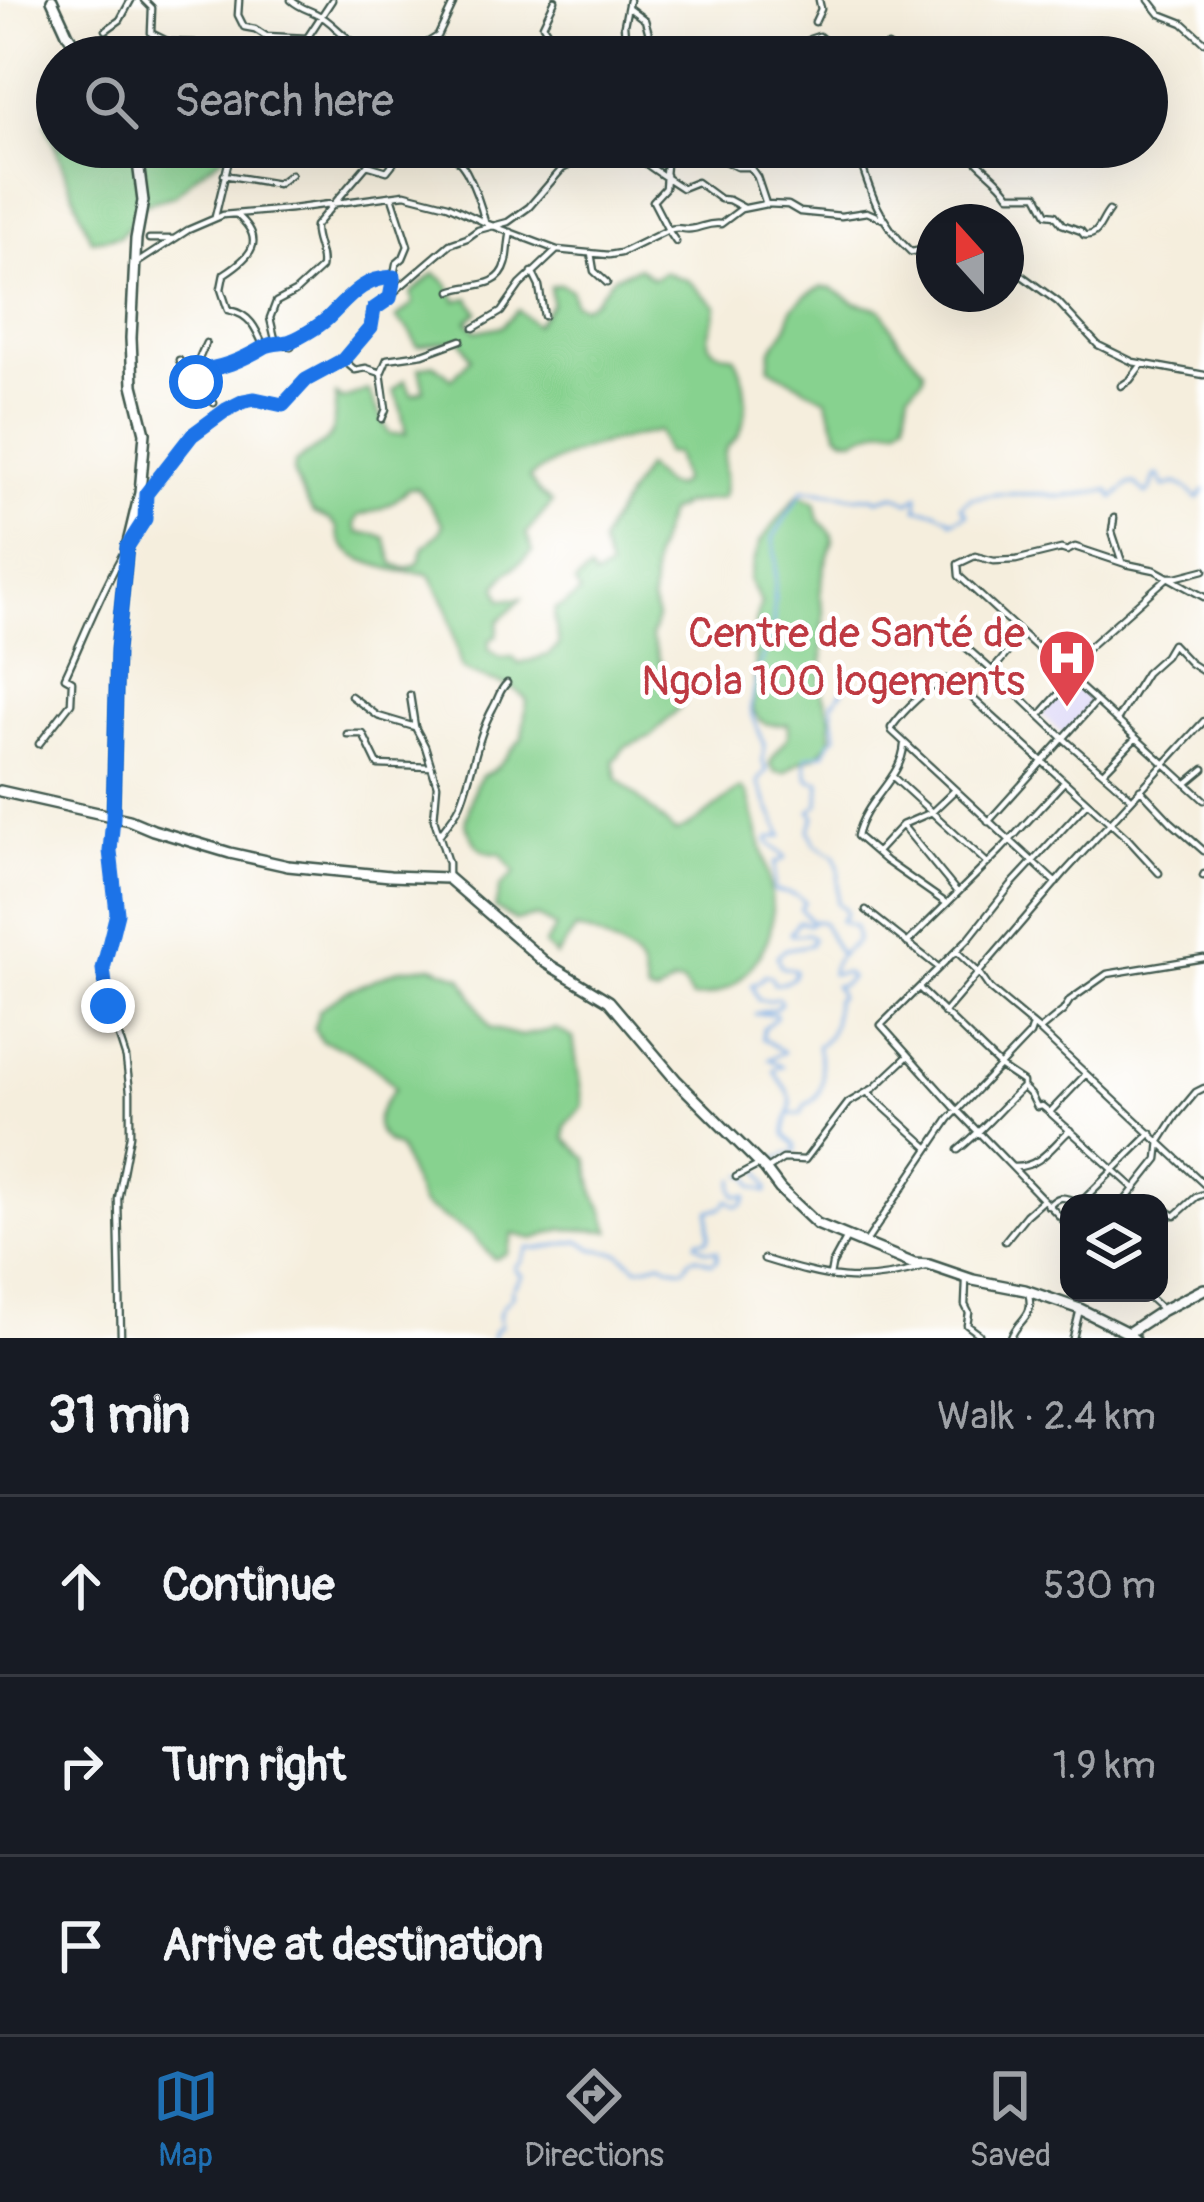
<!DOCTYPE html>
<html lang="en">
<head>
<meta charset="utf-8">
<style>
	:root { --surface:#171b24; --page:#242831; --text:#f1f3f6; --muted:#9ea1a6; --line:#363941; --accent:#1f6fb2 }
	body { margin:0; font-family:Pangolin,sans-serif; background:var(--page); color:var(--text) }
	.controls { position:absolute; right:36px; bottom:36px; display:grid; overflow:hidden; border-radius:24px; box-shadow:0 12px 48px #0002 }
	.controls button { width:108px; height:108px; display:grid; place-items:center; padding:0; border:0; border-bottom:3px solid var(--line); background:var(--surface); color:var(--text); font:60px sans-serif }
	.compass { position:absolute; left:916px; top:204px; width:108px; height:108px; border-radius:50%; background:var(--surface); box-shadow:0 12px 48px #0002; rotate:339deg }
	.stop { position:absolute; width:36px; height:36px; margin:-27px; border:9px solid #1a73e8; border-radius:50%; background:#fff }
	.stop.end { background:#1a73e8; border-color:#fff; box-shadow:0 3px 12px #0008 }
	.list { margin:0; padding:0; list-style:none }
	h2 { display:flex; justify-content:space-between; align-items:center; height:156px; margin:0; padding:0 48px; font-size:51px }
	h2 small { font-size:39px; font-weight:400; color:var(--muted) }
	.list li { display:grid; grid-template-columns:78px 1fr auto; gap:36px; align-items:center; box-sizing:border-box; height:180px; padding:0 48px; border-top:3px solid var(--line) }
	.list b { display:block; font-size:45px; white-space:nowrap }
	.list em { font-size:39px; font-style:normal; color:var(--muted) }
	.icon { flex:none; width:66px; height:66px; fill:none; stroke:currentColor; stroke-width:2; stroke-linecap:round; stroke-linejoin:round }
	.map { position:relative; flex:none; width:1204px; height:1338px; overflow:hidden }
	.search { position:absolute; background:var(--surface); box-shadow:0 12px 48px #0002; left:36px; right:36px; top:36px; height:132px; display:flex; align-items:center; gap:30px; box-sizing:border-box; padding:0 42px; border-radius:66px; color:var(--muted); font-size:45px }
	.sheet { height:696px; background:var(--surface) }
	nav { display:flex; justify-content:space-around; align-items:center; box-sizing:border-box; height:168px; border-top:3px solid var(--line); background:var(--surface); font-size:33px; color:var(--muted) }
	nav a { display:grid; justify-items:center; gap:6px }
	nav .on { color:var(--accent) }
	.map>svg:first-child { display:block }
	.built { fill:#dbd6f7 }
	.green { fill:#87d28f; stroke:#538862; stroke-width:3; fill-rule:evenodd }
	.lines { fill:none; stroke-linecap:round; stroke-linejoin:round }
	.stream { stroke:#75aae2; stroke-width:3 }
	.street-casing { stroke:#3f584d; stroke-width:9 }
	.secondary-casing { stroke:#3f584d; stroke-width:14 }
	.street { stroke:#fff; stroke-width:4.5 }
	.secondary { stroke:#fff; stroke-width:9 }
	.route { stroke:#1a73e8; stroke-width:15 }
	.labels { text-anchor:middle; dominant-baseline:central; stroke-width:9; stroke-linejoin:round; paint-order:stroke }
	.health-label { font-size:42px; fill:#be3a42; stroke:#fff; text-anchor:end }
</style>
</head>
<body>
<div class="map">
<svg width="1204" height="1338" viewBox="0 0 1204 1338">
	<rect width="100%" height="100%" fill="#fff"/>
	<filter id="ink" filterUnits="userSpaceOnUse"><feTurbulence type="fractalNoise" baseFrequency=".00833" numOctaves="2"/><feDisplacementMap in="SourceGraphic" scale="24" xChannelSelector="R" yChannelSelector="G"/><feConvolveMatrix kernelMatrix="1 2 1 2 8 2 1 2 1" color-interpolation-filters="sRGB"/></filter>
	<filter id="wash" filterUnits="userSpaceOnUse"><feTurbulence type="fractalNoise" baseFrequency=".004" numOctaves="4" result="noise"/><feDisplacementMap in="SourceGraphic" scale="48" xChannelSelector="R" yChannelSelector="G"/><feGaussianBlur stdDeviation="2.7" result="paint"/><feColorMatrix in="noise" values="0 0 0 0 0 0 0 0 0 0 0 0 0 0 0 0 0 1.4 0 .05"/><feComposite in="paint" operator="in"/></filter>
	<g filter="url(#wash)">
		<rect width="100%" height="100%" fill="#f5eedd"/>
		<path class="built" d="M1070 683 1092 703 1064 735 1041 715Z"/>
		<path class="green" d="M57 120V147H235L199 173 174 196 143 204 134 213 129 226 119 236 91 240 46 123Z
			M639 267 653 279 664 272 689 281 716 306C715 331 690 348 734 356 746 374 750 414 739 434 736 440 729 443 726 449 720 464 730 482 722 498L684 504 668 513 654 557 652 601 657 618 651 637 668 683 673 690 681 694 684 703 651 736 625 747 614 761 617 778 675 832C697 826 721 801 741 788L748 795C757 830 780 901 769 935 764 949 753 966 743 976 731 989 710 998 692 998L682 983H673L657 995 648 993C644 984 644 970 639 963 629 949 592 932 576 929L556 956 544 945 556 928 537 916 516 921 495 908 500 887 515 873 501 854C476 853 475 843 465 823L475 786 482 776 495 769 522 738 527 700C509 679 483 683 461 668L447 608 430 575C419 571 411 573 400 571 374 565 338 557 337 527L330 520 313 513 300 489 293 472 295 463C335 431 332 452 336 395L342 400 368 390 389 434H406L400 404 393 391 405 380 412 395 424 390 419 368 434 364 452 379 471 358 460 339 417 346 410 331 396 318 413 304 411 293 435 273 448 284 456 301 469 298 478 312 467 321 477 331 502 326 518 310 535 325 552 304 550 287 560 284 571 290 574 303 583 306 594 301 613 277ZM659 431 665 453H675L682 481 675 487 665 485 645 467 608 527 601 544 609 569 595 578 589 571 575 583 580 593 565 605 555 609C552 622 559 633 559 646L548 655 519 664 513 657H500L489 650V641L497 635 499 621 522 598 501 600 497 586 505 575 533 551 526 534 552 503 539 493 529 478C566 449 614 441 659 431ZM408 488H417L421 492 443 524 439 533 424 547 418 564 406 569 394 564 385 538 376 534 358 533 355 524 358 516C379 510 393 506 408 488Z
			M821 287 831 288 854 302 881 309 899 341 924 369 923 378 909 391 906 419 899 426 881 428 854 439 845 438 838 433 826 399 769 368 771 350 787 327 792 309 805 296Z
			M798 495 815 502 819 520 831 533 833 541 824 568 820 595 824 613 822 691 831 717 830 741 817 756 799 762 785 773 775 772 770 764C775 748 793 742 788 724 769 725 759 727 752 706 760 672 748 636 761 603L749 579 760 542Z
			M432 966 462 977 490 1028 521 1036 556 1029 573 1038 583 1106 565 1126V1139L587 1158 595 1196 604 1211 610 1231 563 1229 534 1239 513 1234 507 1253 494 1259 472 1235 421 1204 399 1148C364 1133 377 1111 395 1088 381 1068 345 1046 321 1041L314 1028 319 1010 346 991 400 969Z"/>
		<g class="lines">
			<path class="stream" d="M814 921 822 922 839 953
				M792 1114H801L805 1105C829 1093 822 1068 817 1046 834 1036 835 1019 835 1000L839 997 838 991 834 986 842 985 850 978 846 973 831 974C831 958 848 950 857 941L855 927 840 921 846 914 845 909 837 903 839 870 835 856 815 844 809 830 815 816 810 811 819 804 820 782 810 780C806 773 805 765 806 757L825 753 829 742 836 736 832 703 841 694 850 674 845 668
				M765 1164 796 1150 795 1145 785 1135C785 1122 790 1116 791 1106 793 1092 778 1081 774 1070L783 1066 769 1059 784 1052 762 1038 763 1028 776 1018V1014H755L776 1008 781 1003 778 998 768 1001 758 1000 752 985 759 982 765 975 771 977 774 984C783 984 796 980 795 970L781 967 777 956 786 949 810 945 813 939 808 934 791 935 790 933 799 921 809 925 812 922 800 909 805 902C793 891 788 894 774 891L775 863 786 858 768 842 769 838 782 836 758 782 767 770 763 763 764 744 750 709 759 667 773 631 776 561 773 538 803 490C826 490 851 499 874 497L877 500 895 495 909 502 918 495 917 509 936 511 953 520 951 522 967 514 961 506 971 498 998 494H1045L1062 497 1109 490 1114 498 1129 484H1135L1146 494 1151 489 1155 476 1159 475 1164 487 1176 483 1185 487 1198 499 1204 490
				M743 1175 749 1176 753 1187 767 1192 768 1188 760 1171
				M514 1286 522 1275 515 1270V1266L521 1262 528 1248 537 1249 581 1241 593 1249 619 1253 638 1268 661 1262 670 1267 684 1269 690 1259 697 1257 712 1263 717 1260V1251L706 1250 696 1244 698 1240H707L709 1237V1211L722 1207 728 1200 737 1207 743 1204 747 1196H736L733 1187 735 1179
				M492 1338 494 1331 501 1326C496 1312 502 1306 512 1296V1289"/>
		</g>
	</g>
	<g filter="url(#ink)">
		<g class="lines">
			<g class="street-casing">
				<path id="street" d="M144 0 152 8 151 33 169 42 195 43 208 57
					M239 0 238 15 244 27 255 29 266 36 307 38
					M291 0C300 8 307 9 317 14 333 21 342 38 358 44 373 48 382 50 396 57
					M555 0 543 25 564 57
					M1149 0 1160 14 1183 23 1204 42
					M629 8 645 20 653 48 659 57
					M815 22 821 9 819 0
					M106 30 120 20 131 0
					M276 57 307 38 332 0
					M405 57 438 36 455 0
					M617 57 626 47 624 25 629 0
					M796 57 810 39 819 36 830 45 834 57
					M866 57 888 46 905 57
					M450 147C454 158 462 163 467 173 475 188 481 206 485 222
					M626 147C644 164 662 175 682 188L697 182 720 199 729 200 744 208
					M721 147 723 160 737 167H750L757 177 766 204 788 205 800 212 841 216 867 212 885 220
					M799 147 828 163 860 159
					M856 147C869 188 878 222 911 252L934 248
					M965 147C977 166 998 176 1010 195H1037L1047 214 1055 215 1062 224 1081 231 1084 235C1099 237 1100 222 1109 211
					M224 175 278 184 291 174
					M665 175 666 165 671 160V147
					M236 214C267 240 252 256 224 274L221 289 228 310C250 314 256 328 264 347
					M215 217 232 147
					M149 239H174
					M676 242 668 230C678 226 682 230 691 229 702 228 708 222 721 224L741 209 766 204
					M591 253 594 271 607 283
					M1006 264 1058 302 1098 345 1133 362 1204 375
					M134 265 188 230 223 215 292 209 405 194 448 205 488 224 557 250 609 255 621 253 668 230 653 201 665 188 666 175
					M532 272 539 286 544 316
					M451 291C470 283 499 290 506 264 509 255 508 243 511 232
					M390 297 396 264 403 258 408 246 392 197
					M474 328 501 312 520 285 557 250
					M206 343C193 372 187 379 214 403
					M276 343 270 318 276 302 295 292 321 268C324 252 313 240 315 226L367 165 387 171 406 147
					M288 343C301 334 318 327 329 316 350 297 363 278 394 277
					M179 360 187 371 194 374
					M343 360 355 370 366 368 381 373 387 359 423 354 461 340
					M193 370 219 369 273 344 282 342 291 347
					M381 373 386 409 382 419
					M1121 386 1130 380 1142 364
					M185 387 196 382
					M1114 518 1112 532 1122 562
					M135 531 144 519 146 494 192 435 226 410 244 401 255 399 283 405 306 380 343 360 371 327 374 309 450 244 467 238 478 230 508 222 529 207 562 169 583 158 604 153 612 147
					M1204 597 1155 570 1126 564 1075 547 1067 551 1061 549 1016 560 994 561 975 556 958 564 959 576 1204 800
					M957 640C994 670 1027 704 1061 736 1084 758 1109 776 1132 799
					M993 670 1022 635
					M1063 670 1168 577H1177L1204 570
					M410 695 415 727 425 746 437 785 434 819 448 863V878
					M351 696 378 716 415 727
					M1040 715 1071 680
					M1118 718 1146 673 1165 656 1172 644 1190 663 1204 672
					M347 734H363L378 765 431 767
					M39 744 71 703 72 681 65 677C85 634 100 593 124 552
					M904 745C902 778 865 800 857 836L886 861 946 903
					M1104 771 1136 738
					M892 776 985 861
					M1186 784 1204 769
					M1140 789 1171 822 1204 851
					M113 818 110 851 117 912 103 969V987L126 1058 130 1092V1135L118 1199 121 1338
					M988 822 1096 702
					M902 825 957 892
					M441 833C448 822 458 813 462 800 473 770 477 737 493 708 499 698 498 692 507 683
					M877 852 902 825 932 812 955 790
					M1203 876 1204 874
					M1056 883 892 731 891 728C905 709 925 690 946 679L959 686 1128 839 1159 873
					M866 910 938 967
					M907 943 1000 851 1064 782
					M956 951 979 973 990 989 1039 1030 1204 1184
					M919 988 1002 1068 1023 1082V1087C1000 1108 982 1131 958 1150
					M944 1013 1064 873 1204 721
					M1041 1029 1063 1011 1070 1000 1107 974 1204 958
					M1023 1087 1031 1095 1037 1107 1042 1106 1047 1110 1135 1189
					M867 1092 929 1148
					M1050 1112 1086 1074
					M1013 1167C1040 1168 1052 1146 1070 1130
					M766 1170 783 1159 805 1160 848 1103 874 1088 907 1057
					M736 1177 757 1166
					M1123 1203 1158 1159 1160 1141 1176 1116 1196 1092 1204 1088
					M1048 1206C1064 1190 1065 1202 1082 1201L1151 1133
					M1159 1215 1166 1210 1175 1216 1196 1197 1204 1194
					M1069 1226 957 1110 881 1025 969 938 1011 885 1087 803
					M1005 1241 1026 1215 1042 1201
					M864 1245 949 1119 1030 1034 1032 1028
					M764 1259C826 1278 859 1287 924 1267
					M830 1276 832 1265 846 1239
					M966 1281 965 1305 969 1313 967 1325 979 1334 977 1338
					M1144 1293 1163 1310
					M1011 1338C1018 1318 1036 1318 1028 1292
					M1073 1338 1080 1309
					M1127 1338 1130 1333 1136 1338"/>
			</g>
			<g class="secondary-casing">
				<path id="secondary" d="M52 0 68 35 84 57
					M0 791 129 820 153 830 230 853 288 866 390 876 448 878 546 963 609 1001 676 1080 765 1169 780 1189 817 1224 914 1264 929 1265 973 1280 1025 1290 1080 1309 1128 1333 1163 1310 1204 1289
					M113 818 117 650 127 547 140 493 145 433 133 385 131 338 136 239 143 201 136 147"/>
			</g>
			<use href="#street" class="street"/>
			<use href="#secondary" class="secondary"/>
		</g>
	</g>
	<g class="lines" filter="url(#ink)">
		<path class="route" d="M108 1006 103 969 117 913 110 851 113 818 117 650 127 547 145 519 146 494 192 435 226 410 244 401 255 399 283 405 306 380 343 360 371 327 374 309 390 298 394 277C364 278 351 295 331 315 323 324 303 336 291 341 284 344 273 342 264 347 242 360 220 370 194 370L196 382"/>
	</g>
	<defs>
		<g id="hospital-pin" transform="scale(3)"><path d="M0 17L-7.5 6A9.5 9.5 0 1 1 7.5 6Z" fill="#e0444e" stroke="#fff"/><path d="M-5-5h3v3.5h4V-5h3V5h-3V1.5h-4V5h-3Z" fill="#fff"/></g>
	</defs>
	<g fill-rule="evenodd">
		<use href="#hospital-pin" x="1067" y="658"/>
	</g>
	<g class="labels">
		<g class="health-label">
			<text x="1025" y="634">Centre de Santé de<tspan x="1025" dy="48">Ngola 100 logements</tspan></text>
		</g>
	</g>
</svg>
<div class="controls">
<button><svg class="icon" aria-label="layers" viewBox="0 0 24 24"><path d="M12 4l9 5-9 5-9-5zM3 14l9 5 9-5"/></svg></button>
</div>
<svg class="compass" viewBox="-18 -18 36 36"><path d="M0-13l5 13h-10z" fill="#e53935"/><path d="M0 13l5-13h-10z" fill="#9ea1a6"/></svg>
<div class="stop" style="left:196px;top:382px"></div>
<div class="stop end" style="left:108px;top:1006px"></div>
<div class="search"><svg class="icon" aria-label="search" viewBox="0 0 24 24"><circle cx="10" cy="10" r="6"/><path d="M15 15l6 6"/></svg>Search here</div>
</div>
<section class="sheet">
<h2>31 min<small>Walk · 2.4 km</small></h2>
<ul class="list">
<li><svg class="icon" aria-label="ahead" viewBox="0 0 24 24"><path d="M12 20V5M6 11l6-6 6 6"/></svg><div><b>Continue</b></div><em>530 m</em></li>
<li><svg class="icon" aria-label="right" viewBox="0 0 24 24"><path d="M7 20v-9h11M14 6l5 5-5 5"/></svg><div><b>Turn right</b></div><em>1.9 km</em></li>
<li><svg class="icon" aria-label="arrive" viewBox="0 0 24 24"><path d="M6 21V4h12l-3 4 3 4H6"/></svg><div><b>Arrive at destination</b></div></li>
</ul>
</section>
<nav>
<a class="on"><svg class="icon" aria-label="map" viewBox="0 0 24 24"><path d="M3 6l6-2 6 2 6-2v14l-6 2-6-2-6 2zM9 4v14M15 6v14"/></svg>Map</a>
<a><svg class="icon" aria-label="directions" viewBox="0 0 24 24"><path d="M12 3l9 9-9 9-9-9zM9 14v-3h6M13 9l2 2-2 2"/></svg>Directions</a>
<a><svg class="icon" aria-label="saved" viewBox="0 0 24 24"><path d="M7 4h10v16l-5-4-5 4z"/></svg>Saved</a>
</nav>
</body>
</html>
